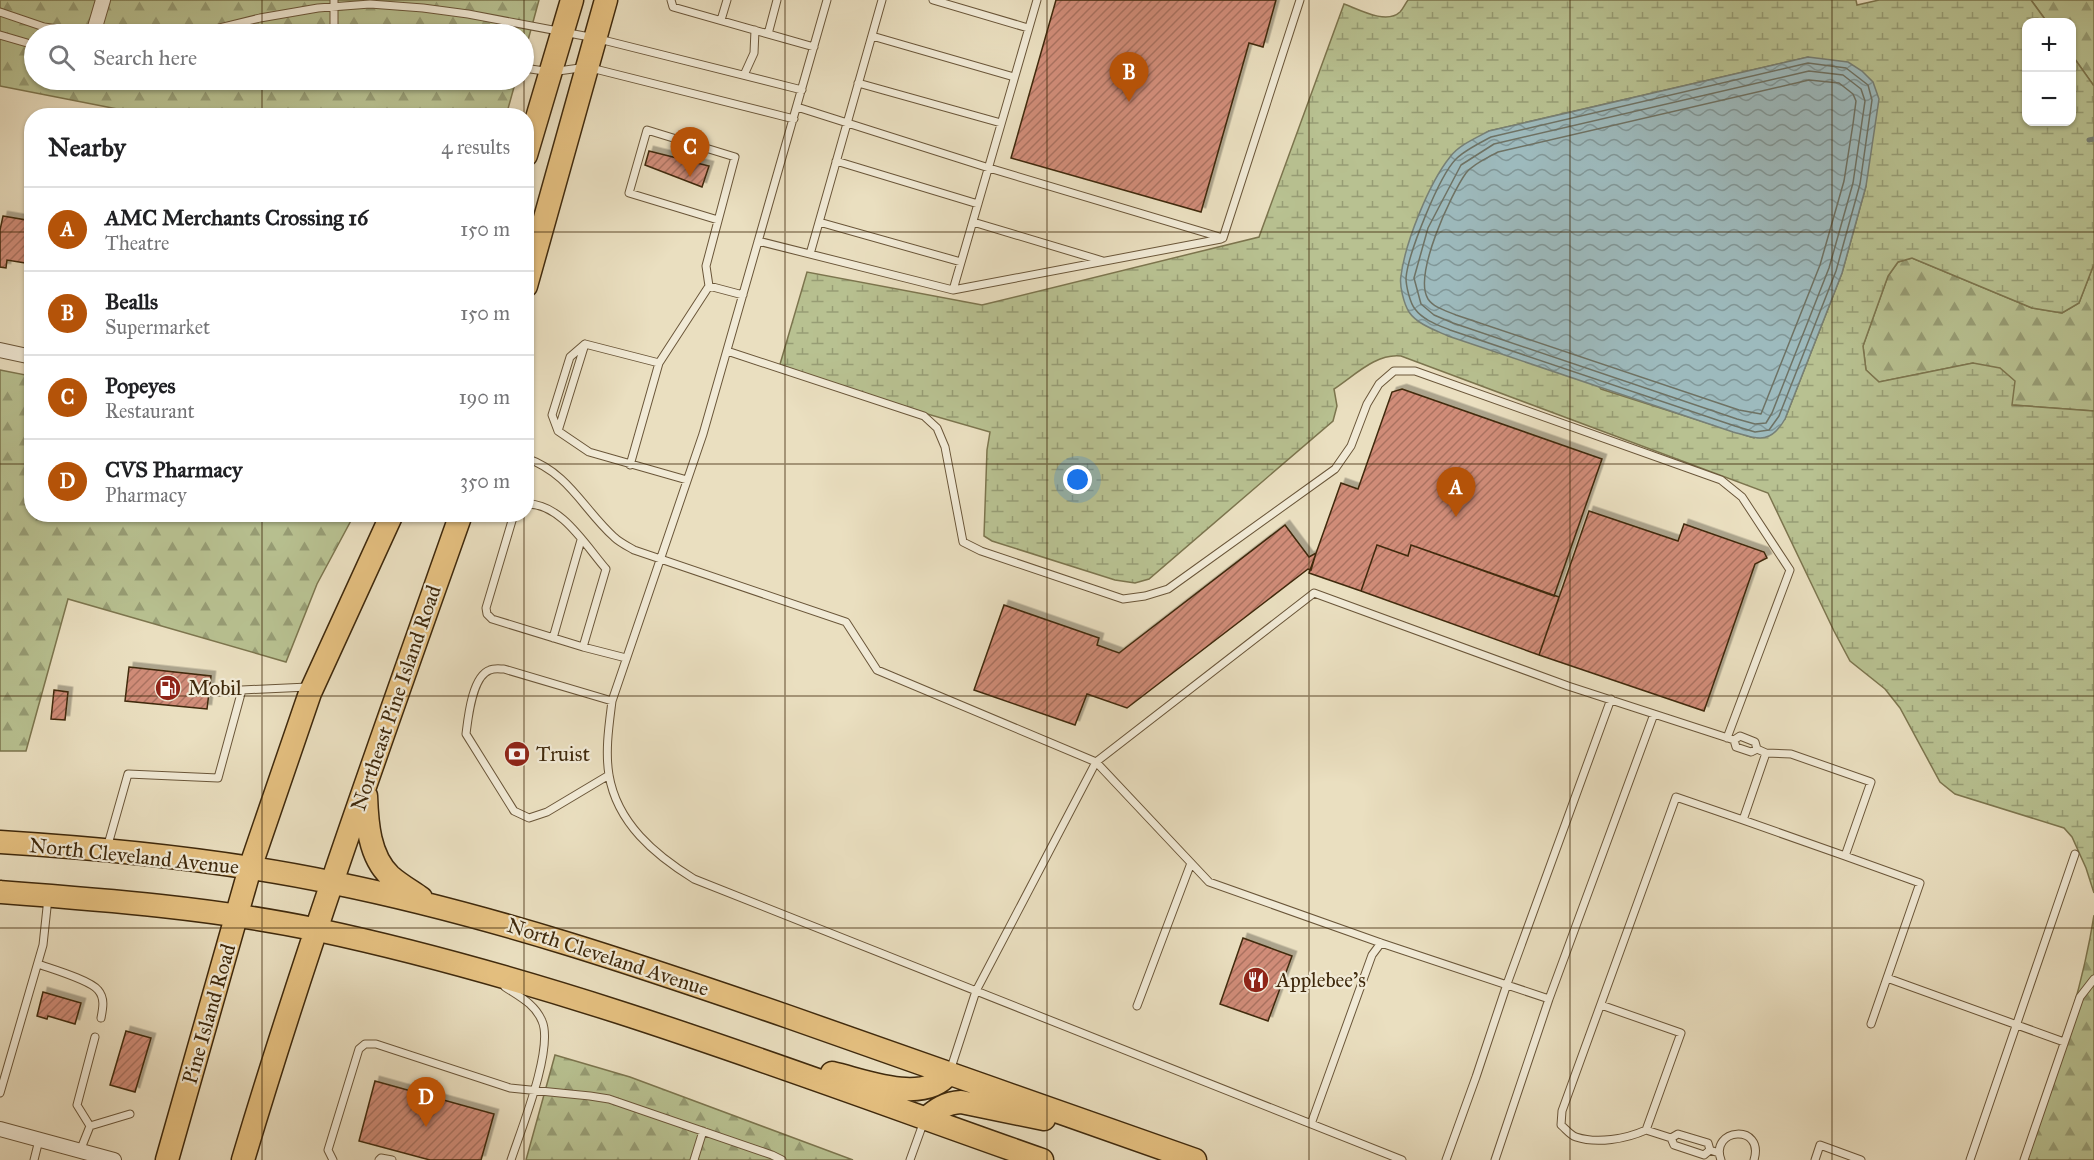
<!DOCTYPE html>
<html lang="en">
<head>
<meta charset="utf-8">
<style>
	:root { --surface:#fff; --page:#f2f2f2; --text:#202124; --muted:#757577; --line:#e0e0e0; --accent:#b45309 }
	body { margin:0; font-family:"IM FELL Great Primer",serif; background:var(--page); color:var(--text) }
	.controls { position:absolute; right:18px; top:18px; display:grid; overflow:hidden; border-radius:12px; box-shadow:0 2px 4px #0004 }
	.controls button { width:54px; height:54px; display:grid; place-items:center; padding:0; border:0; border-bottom:2px solid var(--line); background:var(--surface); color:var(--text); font:30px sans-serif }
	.you { position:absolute; left:1078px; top:480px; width:21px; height:21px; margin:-15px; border:4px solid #fff; border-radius:50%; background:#1a73e8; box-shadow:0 0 0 9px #1a73e833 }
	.badge { display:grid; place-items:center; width:39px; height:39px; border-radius:50%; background:var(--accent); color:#fff; font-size:20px; font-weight:700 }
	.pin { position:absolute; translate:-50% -50px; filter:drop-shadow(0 2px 3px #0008) }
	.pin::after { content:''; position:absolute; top:32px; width:21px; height:18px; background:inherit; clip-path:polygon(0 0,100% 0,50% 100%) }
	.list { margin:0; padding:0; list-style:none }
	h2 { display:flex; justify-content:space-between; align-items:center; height:78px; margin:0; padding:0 24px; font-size:26px }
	h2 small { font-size:20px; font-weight:400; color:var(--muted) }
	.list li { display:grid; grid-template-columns:39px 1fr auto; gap:18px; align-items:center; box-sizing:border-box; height:84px; padding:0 24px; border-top:2px solid var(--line) }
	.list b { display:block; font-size:22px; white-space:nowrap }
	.list p { margin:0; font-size:20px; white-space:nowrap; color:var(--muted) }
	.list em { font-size:20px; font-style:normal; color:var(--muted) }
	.icon { flex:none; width:33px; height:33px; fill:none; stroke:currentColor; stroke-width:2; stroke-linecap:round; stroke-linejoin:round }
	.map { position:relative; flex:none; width:2094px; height:1160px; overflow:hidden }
	.search { position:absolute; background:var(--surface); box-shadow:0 2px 4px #0004; left:24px; top:24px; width:510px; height:66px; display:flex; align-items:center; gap:15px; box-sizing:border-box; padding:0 21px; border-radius:33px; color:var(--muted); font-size:22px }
	.panel { position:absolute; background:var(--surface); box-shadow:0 2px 4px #0004; left:24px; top:108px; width:510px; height:414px; border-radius:24px }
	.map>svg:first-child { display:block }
	.forest { fill:url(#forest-firs); stroke:#7c754e; stroke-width:1.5 }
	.wetland { fill:url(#wetland-marsh); stroke:#7c754e; stroke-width:1.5; fill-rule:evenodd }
	.water { fill:url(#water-waves); stroke:#778076; stroke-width:1.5 }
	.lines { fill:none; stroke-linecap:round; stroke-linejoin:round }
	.shore { stroke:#6e7264; stroke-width:1.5 }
	.stream { stroke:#778076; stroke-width:5 }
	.building { fill:url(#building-hatch); stroke:#3f290c; stroke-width:1.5; filter:url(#shadow) }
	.service-casing { stroke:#6a5639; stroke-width:9 }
	.minor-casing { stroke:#6a5639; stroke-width:16 }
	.primary-casing { stroke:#3f290c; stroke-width:25 }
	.service { stroke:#f1ead6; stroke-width:7 }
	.minor { stroke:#f1ead6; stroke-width:14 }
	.primary { stroke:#e5c080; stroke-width:22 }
	.grid { fill:none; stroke:#3f290c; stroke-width:1.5; stroke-opacity:0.55 }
	.labels { text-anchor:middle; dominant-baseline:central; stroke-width:4.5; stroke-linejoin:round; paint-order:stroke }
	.poi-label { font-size:21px; fill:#3f290c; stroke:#f1ead6; text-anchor:start }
	.street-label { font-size:21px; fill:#3f290c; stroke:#f1ead6 }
</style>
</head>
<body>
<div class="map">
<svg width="2094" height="1160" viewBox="0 0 2094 1160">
	<defs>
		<pattern id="forest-firs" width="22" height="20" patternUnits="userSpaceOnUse" patternTransform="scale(1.5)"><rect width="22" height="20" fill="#b8c191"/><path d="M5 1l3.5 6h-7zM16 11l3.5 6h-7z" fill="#979d75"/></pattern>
		<pattern id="wetland-marsh" width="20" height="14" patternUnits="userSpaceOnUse" patternTransform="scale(1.5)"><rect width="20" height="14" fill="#b8c191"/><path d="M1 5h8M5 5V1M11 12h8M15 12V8" fill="none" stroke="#979d75"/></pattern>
		<pattern id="water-waves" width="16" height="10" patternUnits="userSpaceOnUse" patternTransform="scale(1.5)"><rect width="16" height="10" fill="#9dbabd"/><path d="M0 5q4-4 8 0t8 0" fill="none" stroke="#819798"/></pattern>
		<pattern id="building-hatch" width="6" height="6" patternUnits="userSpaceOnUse" patternTransform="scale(1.5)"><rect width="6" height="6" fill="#d08c78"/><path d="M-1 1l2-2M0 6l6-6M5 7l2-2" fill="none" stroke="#aa7261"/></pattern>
		<filter id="shadow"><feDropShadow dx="4.5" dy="-4.5" stdDeviation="0" flood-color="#0004"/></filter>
	</defs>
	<rect width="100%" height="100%" fill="#eadfc0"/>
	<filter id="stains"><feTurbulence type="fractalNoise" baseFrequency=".00333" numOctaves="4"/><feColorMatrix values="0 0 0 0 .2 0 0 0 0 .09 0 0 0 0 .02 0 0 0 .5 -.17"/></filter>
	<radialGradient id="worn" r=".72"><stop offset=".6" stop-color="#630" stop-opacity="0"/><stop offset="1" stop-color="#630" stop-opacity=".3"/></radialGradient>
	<path class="forest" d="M0 0H539L524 55V34H34V80H516L506 116 148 115 0 86Z
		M2031 0H2094V86L2072 55V22H2047Z
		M1912 258 2032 308 2062 313 2079 303 2094 264V411L2012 405 1973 363 1879 382 1866 370 1863 346 1888 276 1898 262Z
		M0 370 31 376 32 514 354 515 317 584 286 662 68 599 26 751H0Z
		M2094 915V1160H2025C2051 1079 2081 999 2094 915Z
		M555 1055 630 1077 853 1160H526Z"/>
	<path class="wetland" d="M1408 0H1856L1857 5 1879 0H2031L2047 22H2026V122H2072V55L2094 86V264L2079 303 2062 313 2032 308 1912 258 1898 262 1888 276 1863 346 1866 370 1879 382 1973 363 2000 368 2015 381 2012 405 2094 411V893L2086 868 2072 837 2064 828 1955 794 1940 782 1900 708 1885 689 1850 661 1834 631 1768 493 1401 356C1376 353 1354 376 1334 389L1337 406 1333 421 1149 579 1135 583 1115 580 992 541 984 536 987 450 990 432 778 371 807 272 982 305 1259 237 1344 4C1358 9 1386 25 1400 12 1403 9 1405 4 1408 0ZM1808 57 1866 186 1842 273 1785 419 1754 438 1601 389 1436 181 1451 156 1489 131Z"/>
	<path class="water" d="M1808 57 1848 62 1862 71 1873 82 1879 99 1866 186 1842 273 1785 419C1770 445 1758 439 1733 432L1448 336C1435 330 1417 324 1409 312 1404 304 1399 285 1401 276 1405 243 1429 183 1450 157 1459 145 1476 138 1489 131Z"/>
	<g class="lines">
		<path class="shore" d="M1808 63 1846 68 1868 85 1872 100 1860 184 1836 271 1779 416 1769 430 1755 432 1735 426 1450 330C1438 325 1423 320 1415 309 1410 303 1406 286 1406 278 1408 254 1439 176 1456 159 1465 150 1480 143 1491 137Z
			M1809 71 1843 75 1861 89 1865 101 1853 183 1829 268 1772 413 1766 423 1755 424 1737 419 1453 323 1434 315 1421 304 1414 278 1428 228 1461 165 1494 144Z
			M1809 80 1839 83 1853 94 1856 101 1853 124 1844 181 1820 265 1761 414 1739 410 1456 315C1447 311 1434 308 1428 299 1413 275 1451 194 1466 173 1473 164 1487 158 1498 152Z"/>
		<path class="stream" d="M2089 140 2094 139"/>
	</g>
	<path class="building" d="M1056 0H1276L1263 47 1249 43 1201 212 1011 158Z
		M649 151 709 166 702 187 645 165Z
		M3 216 32 221V264L7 260 6 268 0 267V230Z
		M1402 389 1602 459 1554 596 1411 545 1408 556 1377 545 1361 591 1309 573 1341 483 1358 489 1392 392Z
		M1589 511 1678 541 1684 524 1764 552 1767 558 1755 564 1704 711 1539 655Z
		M1285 525 1309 557 1316 553 1311 570 1308 569 1127 708 1087 694 1075 725 974 690 1004 605 1099 638 1097 645 1119 653Z
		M1377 545 1408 556 1411 545 1559 597 1539 655 1361 591Z
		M129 667 211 676 207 709 125 701Z
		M54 690 68 692 65 720 51 719Z
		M1243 938 1292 956 1268 1021 1220 1004Z
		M43 992 81 1003 75 1024 48 1016 47 1019 37 1016Z
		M126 1031 151 1038 135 1092 110 1085Z
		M375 1081 494 1114 481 1160H430L359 1141Z"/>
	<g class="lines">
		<g class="service-casing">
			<path id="service" d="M334 0V34
				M671 0 673 7 814 47
				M827 0 703 434 612 701C609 725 605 751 609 775 617 823 655 855 694 879L1402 1160
				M933 0 1028 28
				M0 12 44 27 94 34
				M721 20 727 0
				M185 34 203 32 260 18 318 8 370 4 423 8 468 14 595 38 802 90
				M768 34 777 0
				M0 35 34 45
				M872 36 1014 77
				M524 68 551 72 587 67 794 119
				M744 75 754 53 755 30
				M858 83 1001 123
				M797 107 989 168 1223 238
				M836 161 978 204
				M718 220 629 193 647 130 735 157 706 266 709 286 743 295
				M819 222 961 262
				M973 222 1103 261
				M1223 238 1300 0
				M758 241 953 290 1037 0
				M810 254 882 0
				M953 290 1221 239
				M727 351 924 416 937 428 945 447 963 542 981 551 1123 599 1145 596 1168 589 1335 469 1351 446 1367 404 1379 384 1394 371H1415L1721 480 1742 497 1790 570 1727 738
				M659 363 585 344 570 357 552 415 558 431 589 452 687 480
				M558 431 585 344
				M526 458C569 473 583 509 614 537 619 542 627 546 634 550L846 622 877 670 1096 762 1314 593 1568 686 1734 740 1740 736 1755 742 1757 749
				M630 465 659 363 709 286
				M526 504C560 502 586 546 606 569L583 647 626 658
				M514 514 486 608 487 614 492 619 583 647
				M553 638 581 540
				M1734 740 1736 747 1751 752 1757 749 1766 753 1743 820 1845 856
				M1766 753 1791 754 1871 782 1845 856 1920 883 1871 1024
				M609 775 547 812 529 818 514 811 466 734C468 718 472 676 490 670 494 668 500 669 504 669L612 701
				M107 848 128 774 218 778 242 690 308 687
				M38 964C52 969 90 980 98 990 105 998 103 1008 101 1018
				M1887 978 2064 1042
				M505 987C520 997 535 1004 542 1021 554 1048 521 1130 511 1160
				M1601 1005 1681 1033 1646 1130C1626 1139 1597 1144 1576 1137 1570 1135 1566 1129 1561 1125L1562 1111 1676 797 1743 820
				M1137 1006 1191 863
				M950 1071 976 991 1096 762 1209 882 1381 943 1549 999
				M0 1093 43 945 48 898
				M1311 1124 1372 955 1381 943
				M90 1126 77 1105 95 1037
				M1646 1130 1671 1138 1674 1145 1704 1155 1710 1150 1719 1153
				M1671 1138 1678 1134 1708 1143 1710 1150
				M80 1151 90 1126 130 1114
				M34 1160 39 1140
				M333 1160 328 1150 359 1049 365 1044H376L510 1088 590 1096 609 1099 772 1155 782 1160
				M379 1160 381 1158 392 1160
				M694 1160 703 1131
				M910 1160 924 1121
				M1446 1160 1476 1077 1507 984 1611 699
				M1495 1160 1549 999 1654 714
				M1721 1160C1709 1128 1765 1123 1754 1160
				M1815 1160 1820 1145 1861 1160
				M1970 1160 2075 854
				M2024 1160 2080 997 2094 979"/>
		</g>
		<g class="minor-casing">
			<path id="minor" d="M93 34 103 0
				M0 350 32 357
				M0 1129 114 1160"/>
		</g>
		<g class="primary-casing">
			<path id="primary" d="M526 155 572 0
				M526 286 606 0
				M366 796C367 823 369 856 390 876 399 884 411 891 421 898
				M0 842C112 849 224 860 334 883 491 915 638 965 789 1017 924 1065 1060 1112 1195 1160
				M0 892C106 900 213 908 318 930 566 983 803 1076 1042 1160
				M832 1073C867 1081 924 1105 949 1073
				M925 1119C937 1109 945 1103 961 1102L1044 1119
				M167 1160 250 868 310 693 392 514
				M243 1160C308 942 385 729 461 514"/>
		</g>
		<use href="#service" class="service"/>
		<use href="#minor" class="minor"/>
		<use href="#primary" class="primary"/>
	</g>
	<path class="grid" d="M262 0V34M524 0V34M785 0V1160M1047 0V1160M1309 0V1160M1570 0V1160M1832 0V1160M524 34V80M262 80V116M524 80V116M0 232H32M526 232H2094M0 464H32M526 464H2094M262 514V1160M524 514V1160M0 696H2094M0 928H2094"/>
	<defs>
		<g id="fuel-disc" transform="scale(1.35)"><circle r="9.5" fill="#8f2418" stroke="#f1ead6"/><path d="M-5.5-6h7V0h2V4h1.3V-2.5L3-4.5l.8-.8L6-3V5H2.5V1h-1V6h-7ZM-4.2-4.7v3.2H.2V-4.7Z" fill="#fff"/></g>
		<g id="bank-disc" transform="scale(1.35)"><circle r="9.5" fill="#8f2418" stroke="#f1ead6"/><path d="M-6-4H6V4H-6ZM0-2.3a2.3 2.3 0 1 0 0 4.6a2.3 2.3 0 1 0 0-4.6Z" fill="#fff"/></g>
		<g id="restaurant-disc" transform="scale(1.35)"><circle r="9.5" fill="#8f2418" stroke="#f1ead6"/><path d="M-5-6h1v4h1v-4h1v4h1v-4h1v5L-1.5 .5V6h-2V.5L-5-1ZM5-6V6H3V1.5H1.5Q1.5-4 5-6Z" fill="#fff"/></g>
	</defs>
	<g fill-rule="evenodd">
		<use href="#fuel-disc" x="168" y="688"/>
		<use href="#bank-disc" x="517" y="754"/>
		<use href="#restaurant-disc" x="1256" y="980"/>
	</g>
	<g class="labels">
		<g class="poi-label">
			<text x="188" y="688">Mobil</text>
			<text x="536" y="754">Truist</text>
			<text x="1276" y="980">Applebee's</text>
		</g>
		<g class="street-label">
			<text transform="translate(396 698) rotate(-71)">Northeast Pine Island Road</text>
			<text transform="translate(134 856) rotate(6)">North Cleveland Avenue</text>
			<text transform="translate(608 957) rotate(18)">North Cleveland Avenue</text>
			<text transform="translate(209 1014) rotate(-74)">Pine Island Road</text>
		</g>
	</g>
	<rect width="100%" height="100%" filter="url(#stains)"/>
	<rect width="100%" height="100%" fill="url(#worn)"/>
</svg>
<div class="controls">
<button>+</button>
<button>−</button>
</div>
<div class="you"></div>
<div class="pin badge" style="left:1456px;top:517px">A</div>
<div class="pin badge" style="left:1129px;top:102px">B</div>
<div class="pin badge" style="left:690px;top:177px">C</div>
<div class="pin badge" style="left:426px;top:1127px">D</div>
<div class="search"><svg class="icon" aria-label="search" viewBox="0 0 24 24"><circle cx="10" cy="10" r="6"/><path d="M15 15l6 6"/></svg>Search here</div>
<section class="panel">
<h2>Nearby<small>4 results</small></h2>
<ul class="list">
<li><span class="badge">A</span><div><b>AMC Merchants Crossing 16</b><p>Theatre</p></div><em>150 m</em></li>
<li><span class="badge">B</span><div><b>Bealls</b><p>Supermarket</p></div><em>150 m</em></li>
<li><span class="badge">C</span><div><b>Popeyes</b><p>Restaurant</p></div><em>190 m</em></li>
<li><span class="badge">D</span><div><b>CVS Pharmacy</b><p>Pharmacy</p></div><em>350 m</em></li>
</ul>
</section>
</div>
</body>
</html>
